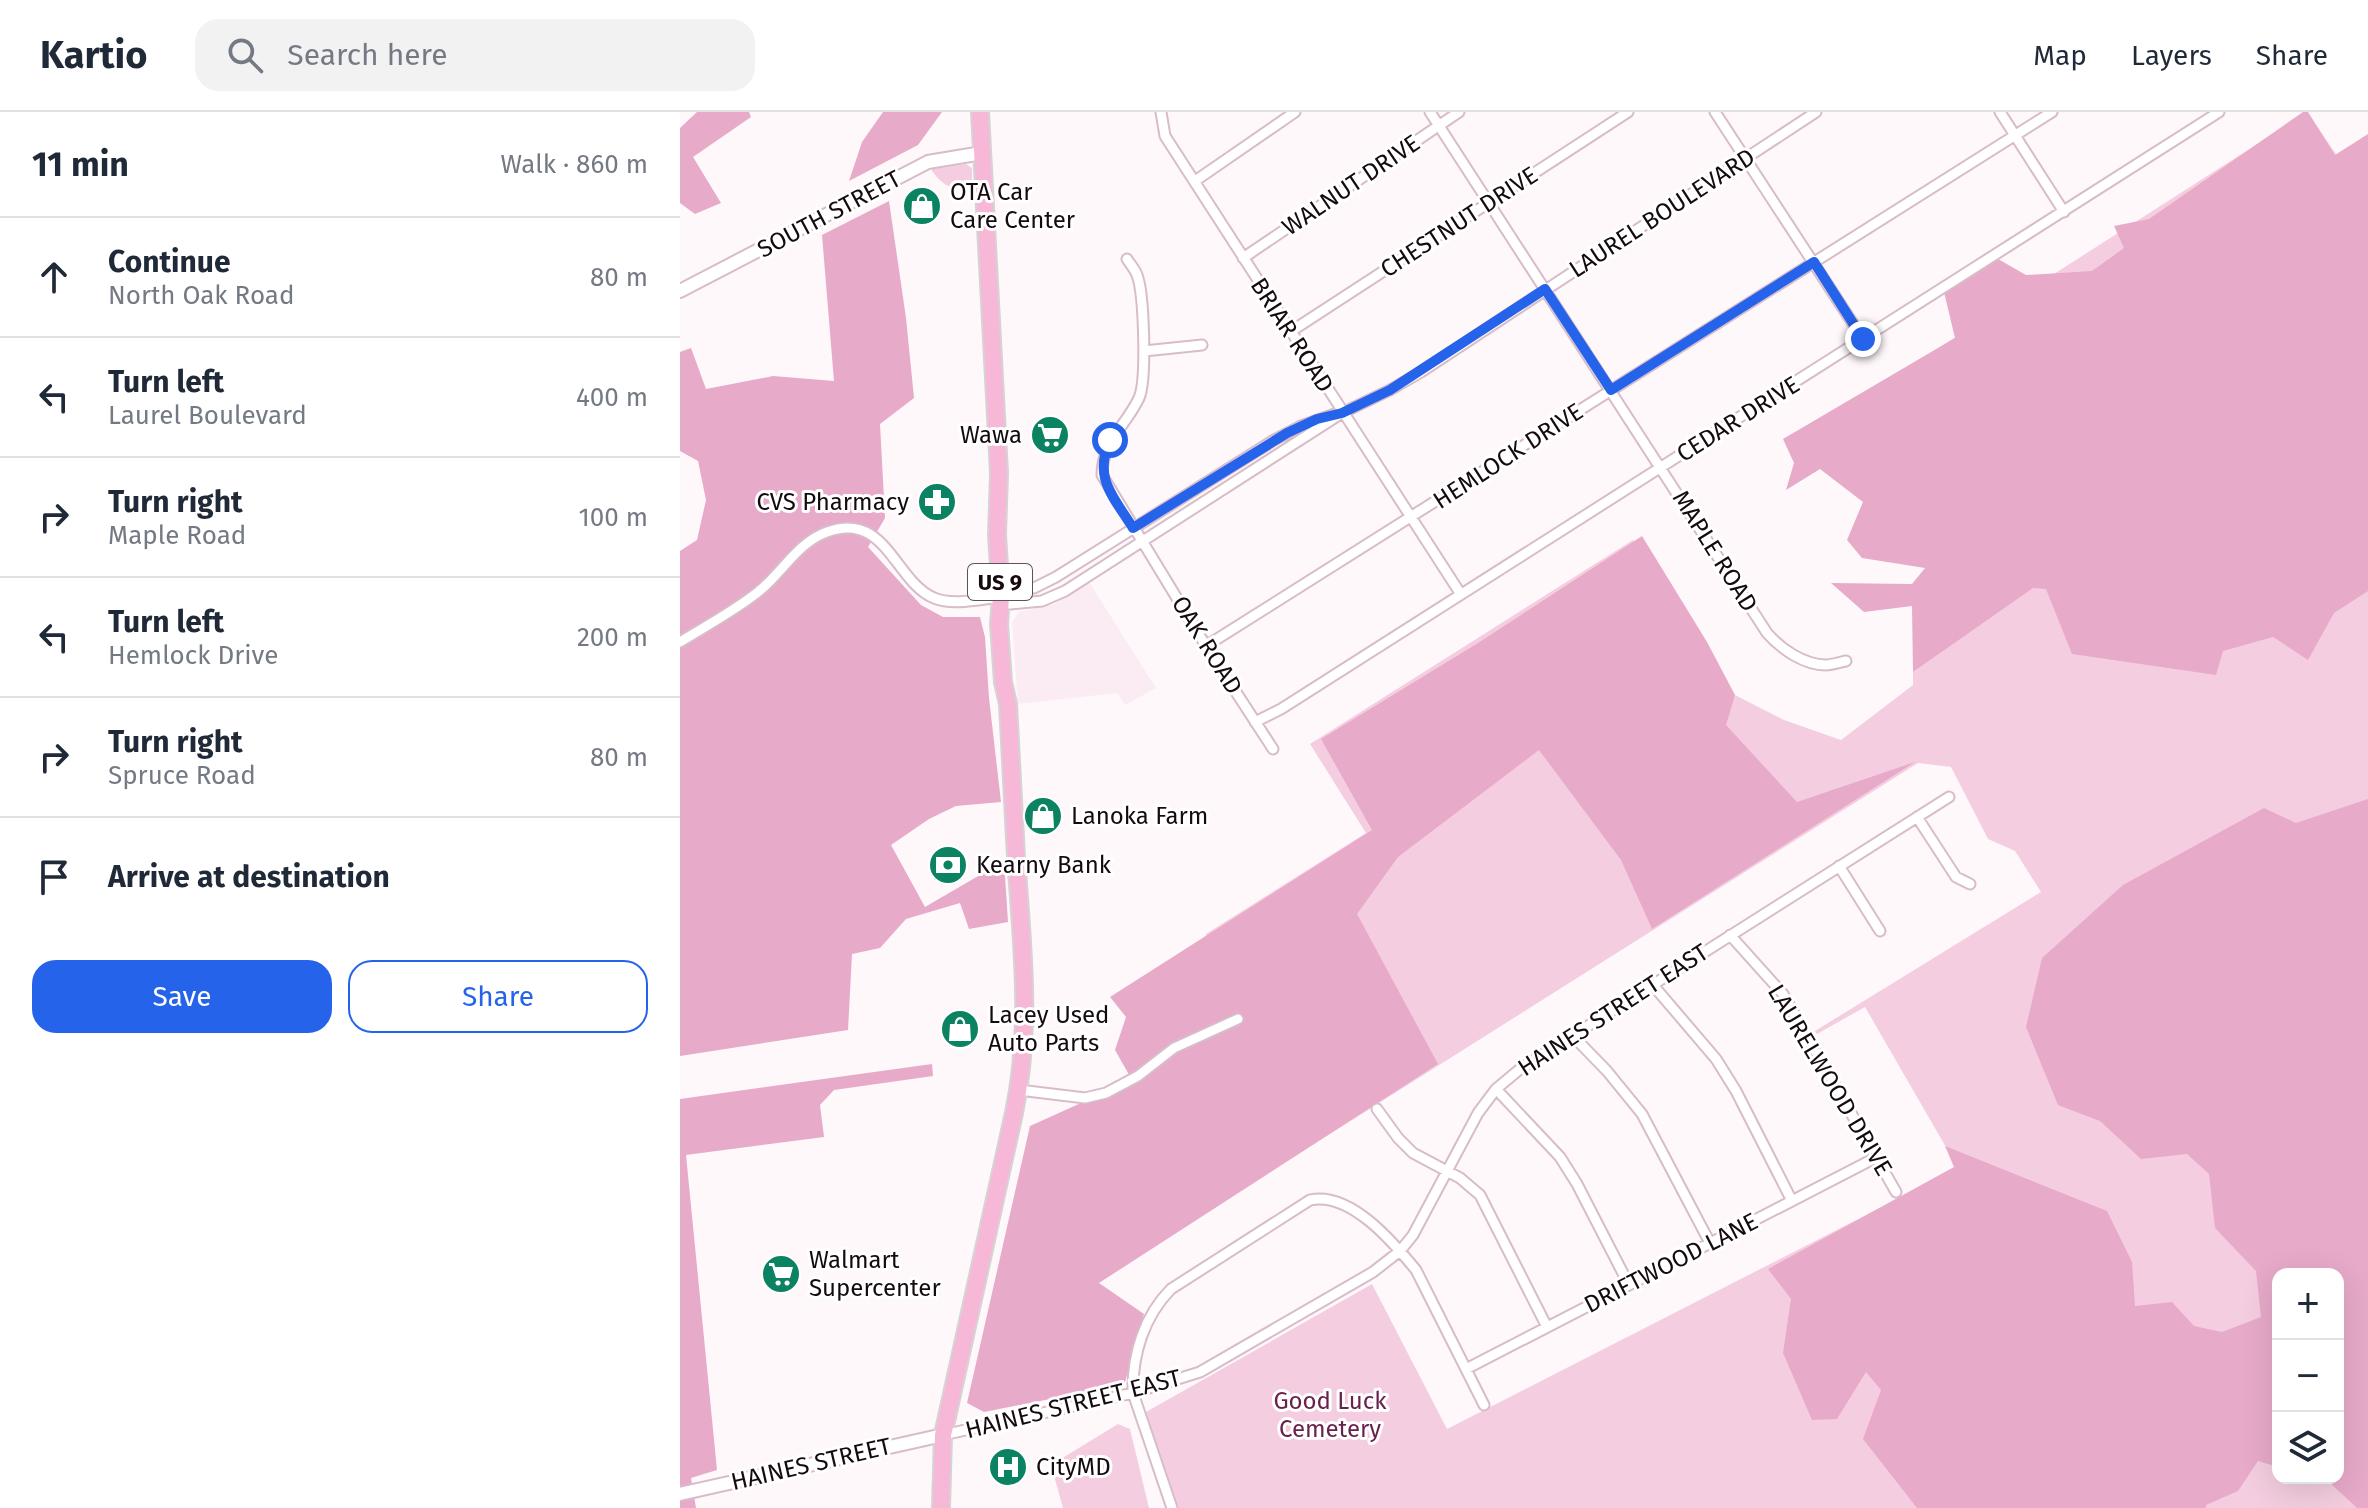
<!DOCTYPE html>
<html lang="en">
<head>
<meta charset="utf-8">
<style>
	:root { --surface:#fff; --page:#f2f2f3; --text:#1f2937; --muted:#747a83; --line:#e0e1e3; --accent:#2563eb }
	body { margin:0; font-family:"Fira Sans",sans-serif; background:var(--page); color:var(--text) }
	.controls { position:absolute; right:24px; bottom:24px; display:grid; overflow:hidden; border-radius:16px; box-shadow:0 8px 32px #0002 }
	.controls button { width:72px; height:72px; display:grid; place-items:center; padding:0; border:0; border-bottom:2px solid var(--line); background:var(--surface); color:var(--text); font:40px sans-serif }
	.stop { position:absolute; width:24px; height:24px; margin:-18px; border:6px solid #2563eb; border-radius:50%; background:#fff }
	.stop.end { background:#2563eb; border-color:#fff; box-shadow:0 2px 8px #0008 }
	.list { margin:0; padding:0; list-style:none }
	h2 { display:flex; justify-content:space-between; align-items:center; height:104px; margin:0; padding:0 32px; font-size:34px }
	h2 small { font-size:26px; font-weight:400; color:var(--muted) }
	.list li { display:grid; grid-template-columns:52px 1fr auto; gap:24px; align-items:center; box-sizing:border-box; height:120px; padding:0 32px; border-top:2px solid var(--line) }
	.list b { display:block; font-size:30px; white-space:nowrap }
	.list p { margin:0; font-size:26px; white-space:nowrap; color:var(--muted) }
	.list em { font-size:26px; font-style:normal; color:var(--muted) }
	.actions { display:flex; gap:16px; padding:24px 32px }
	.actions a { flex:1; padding:18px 0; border:2px solid var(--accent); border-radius:24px; text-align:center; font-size:28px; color:var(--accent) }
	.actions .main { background:var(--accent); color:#fff }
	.icon { flex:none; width:44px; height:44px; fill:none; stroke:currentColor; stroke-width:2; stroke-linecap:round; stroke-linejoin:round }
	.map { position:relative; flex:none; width:1688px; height:1396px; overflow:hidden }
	header { display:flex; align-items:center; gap:48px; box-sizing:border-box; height:112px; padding:0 40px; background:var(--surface); border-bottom:2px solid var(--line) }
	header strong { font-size:38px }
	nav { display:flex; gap:44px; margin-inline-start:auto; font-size:28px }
	.search { width:560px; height:72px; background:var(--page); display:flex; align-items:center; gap:20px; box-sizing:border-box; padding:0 28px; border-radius:24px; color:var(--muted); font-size:30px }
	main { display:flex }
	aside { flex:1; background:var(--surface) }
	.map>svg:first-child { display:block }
	.built { fill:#fbecf3 }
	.green { fill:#f4cee0; fill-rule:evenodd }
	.forest { fill:#e7aac9 }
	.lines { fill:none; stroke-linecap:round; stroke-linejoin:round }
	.minor-casing { stroke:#d8bcc9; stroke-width:13 }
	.tertiary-casing { stroke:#d8bcc9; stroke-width:16 }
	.trunk-casing { stroke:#d5d3d4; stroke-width:20 }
	.minor { stroke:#fff; stroke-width:9 }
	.tertiary { stroke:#fff; stroke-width:12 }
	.trunk { stroke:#f7b8d8; stroke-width:16 }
	.route { stroke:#2563eb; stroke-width:10 }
	.labels { text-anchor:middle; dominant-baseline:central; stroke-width:6; stroke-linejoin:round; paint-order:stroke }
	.shield { fill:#fff; stroke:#5a5457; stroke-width:2 }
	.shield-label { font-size:22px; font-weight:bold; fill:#140a0f }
	.street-label { font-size:24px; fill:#140a0f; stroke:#fff }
	.poi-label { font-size:24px; fill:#140a0f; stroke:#fff; text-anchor:start }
	.park-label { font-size:24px; fill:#69224c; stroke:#fff }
</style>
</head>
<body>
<header>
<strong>Kartio</strong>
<div class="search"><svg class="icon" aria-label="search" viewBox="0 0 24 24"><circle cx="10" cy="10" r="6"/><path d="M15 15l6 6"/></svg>Search here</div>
<nav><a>Map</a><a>Layers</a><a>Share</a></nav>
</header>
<main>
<aside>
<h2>11 min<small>Walk · 860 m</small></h2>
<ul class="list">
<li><svg class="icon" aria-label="ahead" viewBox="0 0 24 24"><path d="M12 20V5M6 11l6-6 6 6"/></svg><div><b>Continue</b><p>North Oak Road</p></div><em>80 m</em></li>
<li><svg class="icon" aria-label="left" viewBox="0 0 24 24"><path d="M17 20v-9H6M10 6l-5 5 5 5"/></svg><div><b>Turn left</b><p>Laurel Boulevard</p></div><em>400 m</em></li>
<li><svg class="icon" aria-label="right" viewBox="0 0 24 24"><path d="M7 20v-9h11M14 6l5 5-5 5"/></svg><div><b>Turn right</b><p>Maple Road</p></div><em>100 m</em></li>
<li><svg class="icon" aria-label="left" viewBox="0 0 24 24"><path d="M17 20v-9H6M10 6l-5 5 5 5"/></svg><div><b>Turn left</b><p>Hemlock Drive</p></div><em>200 m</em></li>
<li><svg class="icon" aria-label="right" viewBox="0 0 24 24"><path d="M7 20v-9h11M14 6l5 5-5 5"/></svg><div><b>Turn right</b><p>Spruce Road</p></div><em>80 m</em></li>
<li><svg class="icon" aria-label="arrive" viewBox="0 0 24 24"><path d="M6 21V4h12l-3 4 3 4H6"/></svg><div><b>Arrive at destination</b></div></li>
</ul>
<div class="actions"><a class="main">Save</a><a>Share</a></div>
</aside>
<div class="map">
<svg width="1688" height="1396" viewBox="0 0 1688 1396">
	<rect width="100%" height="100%" fill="#fef8fa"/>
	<path class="built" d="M409 470 476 576 445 593 437 581 338 592 332 510 339 500 375 492Z"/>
	<path class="green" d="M1627 0 1658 45 1688 26V1396H497L466 1300 692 1172 767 1317 1278 1056 1185 895 1137 922 1135 919 1361 780 1335 739 1308 727 1271 655 1238 651 496 1119 528 854 526 822 686 721 630 632 953 428 1053 587 1055 583 1104 608 1161 628 1233 573V560L1286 522 1210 267ZM1598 1162H1658V1366H1598Z
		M286 52 292 56V77L288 73C274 80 263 74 252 59V57Z
		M438 1312 450 1317 469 1396H383L371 1353Z"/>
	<path class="forest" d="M17 0H69L71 5 13 45 41 91 15 102 0 91V16Z
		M203 0H262L238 33 169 69 182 30Z
		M1623 0H1628L1655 43 1688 22V479L1654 501 1628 548 1593 525 1543 539 1536 563 1392 542 1366 477 1353 476 1233 560 1232 494 1184 500 1151 471 1232 472 1245 456 1182 446 1167 428 1183 390 1140 357 1106 378 1114 351 1103 327 1275 226 1264 180 1318 147 1346 163 1412 159 1444 136 1434 114 1469 107Z
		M209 89 226 206 234 286 200 312 205 406 188 435 241 493 263 505H300L305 525 309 586 321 690 276 694 249 707 211 733 245 795 324 749 328 810 289 817 280 791 226 807 200 836 172 842 168 918 0 944V439L17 428 26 388 18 349 0 339V240L11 236 26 277 93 264 154 269 142 123Z
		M962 424 1027 530 1055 583 1046 613 1117 690 1235 650 972 817 941 748 859 638 718 745 677 802 758 952 419 1171 464 1202 445 1270 436 1274 304 1300 287 1291 350 1014 452 968 435 938 446 905 430 885 692 718 641 627 798 531Z
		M1688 687V1396H1677L1650 1371 1633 1366H1658V1162H1598V1355L1578 1349 1558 1379 1526 1393V1396H1237L1183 1327 1201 1278 1186 1260 1157 1307 1132 1308 1103 1241 1111 1187 1088 1157 1274 1055 1265 1034 1427 1099 1452 1150 1455 1194 1492 1190 1514 1214 1542 1220 1581 1205 1576 1159 1535 1116 1529 1062 1507 1042 1461 1047 1420 1009 1378 993 1346 915 1362 846 1443 773 1584 696 1616 711Z
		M252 952 253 964 154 978 140 993 144 1025 6 1043 37 1358 11 1366 16 1396H0V987Z"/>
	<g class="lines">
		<g class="minor-casing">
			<path id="minor" d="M481 0 485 24 780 481
				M750 0 1087 521C1101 537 1124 553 1146 553 1152 553 1160 550 1166 549
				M1035 0 1183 227
				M1320 0 1384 100
				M515 69 615 0
				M563 146 779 0
				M447 147C450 152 455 157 457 163 464 181 467 268 459 286 446 314 422 329 422 363L526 534 593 637
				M610 220 948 0
				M464 239 522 233
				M321 485 330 492 362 489 385 479 662 301 710 278 741 260 1136 0
				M0 530C26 514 54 499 78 480 101 462 118 430 147 420 206 398 215 470 254 486 273 494 301 487 321 485L328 478 354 476 376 465 594 328 621 314 655 302
				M526 534 1372 0
				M575 610 601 597 1539 0
				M1237 705 1276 765 1290 772
				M1159 754 1200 819
				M1050 823 1103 882 1216 1080
				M972 872 1036 947 1056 979 1112 1089
				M892 923 927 959 962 1002 1030 1131
				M816 977 880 1045 897 1072 949 1173
				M339 978 405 986 426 981 458 964 494 936 558 907
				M697 997 718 1026 733 1041 780 1066 800 1083 867 1215
				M786 1257 1197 1045
				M263 1323 453 1281 520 1260 693 1160 720 1139 733 1123 798 1001 816 977 840 957 1269 685
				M492 1396 453 1281C452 1243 464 1204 491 1177L630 1088C670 1079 713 1130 736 1158L804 1293"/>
		</g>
		<g class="tertiary-casing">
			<path id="tertiary" d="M0 179 248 50 302 41
				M0 1382 263 1323"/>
		</g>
		<g class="trunk-casing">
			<path id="trunk" d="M261 1396 263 1323 334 1001C352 915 342 831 336 745 333 694 331 643 328 592L323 570 319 512 321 485 317 423 319 361 300 0"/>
		</g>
		<use href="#minor" class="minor"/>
		<use href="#tertiary" class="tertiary"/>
		<use href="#trunk" class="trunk"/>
	</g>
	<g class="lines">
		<path class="route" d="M430 328C413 366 433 384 453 416L607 321 637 307 662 301 710 278 865 177 931 278 1134 150 1183 227"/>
	</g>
	<defs>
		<g id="shop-disc" transform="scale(2)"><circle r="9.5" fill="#0b8362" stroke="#fff"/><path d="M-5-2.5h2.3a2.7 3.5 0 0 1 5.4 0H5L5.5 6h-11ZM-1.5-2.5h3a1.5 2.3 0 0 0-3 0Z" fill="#fff"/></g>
		<g id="supermarket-disc" transform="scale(2)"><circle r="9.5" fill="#0b8362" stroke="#fff"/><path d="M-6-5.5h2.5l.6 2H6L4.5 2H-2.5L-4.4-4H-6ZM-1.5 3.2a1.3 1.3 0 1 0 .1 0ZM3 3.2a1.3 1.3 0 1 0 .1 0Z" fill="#fff"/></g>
		<g id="pharmacy-disc" transform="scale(2)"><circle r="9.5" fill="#0b8362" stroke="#fff"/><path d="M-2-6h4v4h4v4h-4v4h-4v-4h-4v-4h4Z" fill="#fff"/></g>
		<g id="bank-disc" transform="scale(2)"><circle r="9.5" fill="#0b8362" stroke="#fff"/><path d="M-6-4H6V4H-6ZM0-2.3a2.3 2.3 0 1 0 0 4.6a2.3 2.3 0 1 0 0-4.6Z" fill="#fff"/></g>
		<g id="hospital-disc" transform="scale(2)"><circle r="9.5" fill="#0b8362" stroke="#fff"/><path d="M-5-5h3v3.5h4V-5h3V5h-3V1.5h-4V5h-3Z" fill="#fff"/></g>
	</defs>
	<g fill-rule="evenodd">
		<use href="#shop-disc" x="242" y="94"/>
		<use href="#supermarket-disc" x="370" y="323"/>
		<use href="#pharmacy-disc" x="257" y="390"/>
		<use href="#shop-disc" x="363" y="704"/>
		<use href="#bank-disc" x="268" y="753"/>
		<use href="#shop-disc" x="280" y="917"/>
		<use href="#supermarket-disc" x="101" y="1162"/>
		<use href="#hospital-disc" x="328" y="1355"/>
	</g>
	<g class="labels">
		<rect class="shield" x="288" y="452" width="64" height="36" rx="6"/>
		<g class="shield-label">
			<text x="320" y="470">US 9</text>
		</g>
		<g class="street-label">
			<text transform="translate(671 73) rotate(-34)">WALNUT DRIVE</text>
			<text transform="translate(982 101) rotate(-33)">LAUREL BOULEVARD</text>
			<text transform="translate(149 102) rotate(-28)">SOUTH STREET</text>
			<text transform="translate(779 110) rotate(-33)">CHESTNUT DRIVE</text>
			<text transform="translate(612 223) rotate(57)">BRIAR ROAD</text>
			<text transform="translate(1058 307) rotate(-32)">CEDAR DRIVE</text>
			<text transform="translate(828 344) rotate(-33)">HEMLOCK DRIVE</text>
			<text transform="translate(1035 439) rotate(58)">MAPLE ROAD</text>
			<text transform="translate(527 533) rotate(58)">OAK ROAD</text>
			<text transform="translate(933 898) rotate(-33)">HAINES STREET EAST</text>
			<text transform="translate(1150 968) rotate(59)">LAURELWOOD DRIVE</text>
			<text transform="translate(991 1151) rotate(-27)">DRIFTWOOD LANE</text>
			<text transform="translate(393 1292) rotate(-14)">HAINES STREET EAST</text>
			<text transform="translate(131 1352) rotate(-13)">HAINES STREET</text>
		</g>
		<g class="poi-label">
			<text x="270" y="80">OTA Car<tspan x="270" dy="28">Care Center</tspan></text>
			<text x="342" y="323" text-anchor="end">Wawa</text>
			<text x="229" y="390" text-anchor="end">CVS Pharmacy</text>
			<text x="391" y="704">Lanoka Farm</text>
			<text x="296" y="753">Kearny Bank</text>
			<text x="308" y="903">Lacey Used<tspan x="308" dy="28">Auto Parts</tspan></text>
			<text x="129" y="1148">Walmart<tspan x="129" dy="28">Supercenter</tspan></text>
			<text x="356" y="1355">CityMD</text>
		</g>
		<g class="park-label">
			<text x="650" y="1289">Good Luck<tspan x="650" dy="28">Cemetery</tspan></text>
		</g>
	</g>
</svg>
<div class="controls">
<button>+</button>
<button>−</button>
<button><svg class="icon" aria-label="layers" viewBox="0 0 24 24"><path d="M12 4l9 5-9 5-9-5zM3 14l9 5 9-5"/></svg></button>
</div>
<div class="stop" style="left:430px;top:328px"></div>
<div class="stop end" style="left:1183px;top:227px"></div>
</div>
</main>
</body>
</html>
